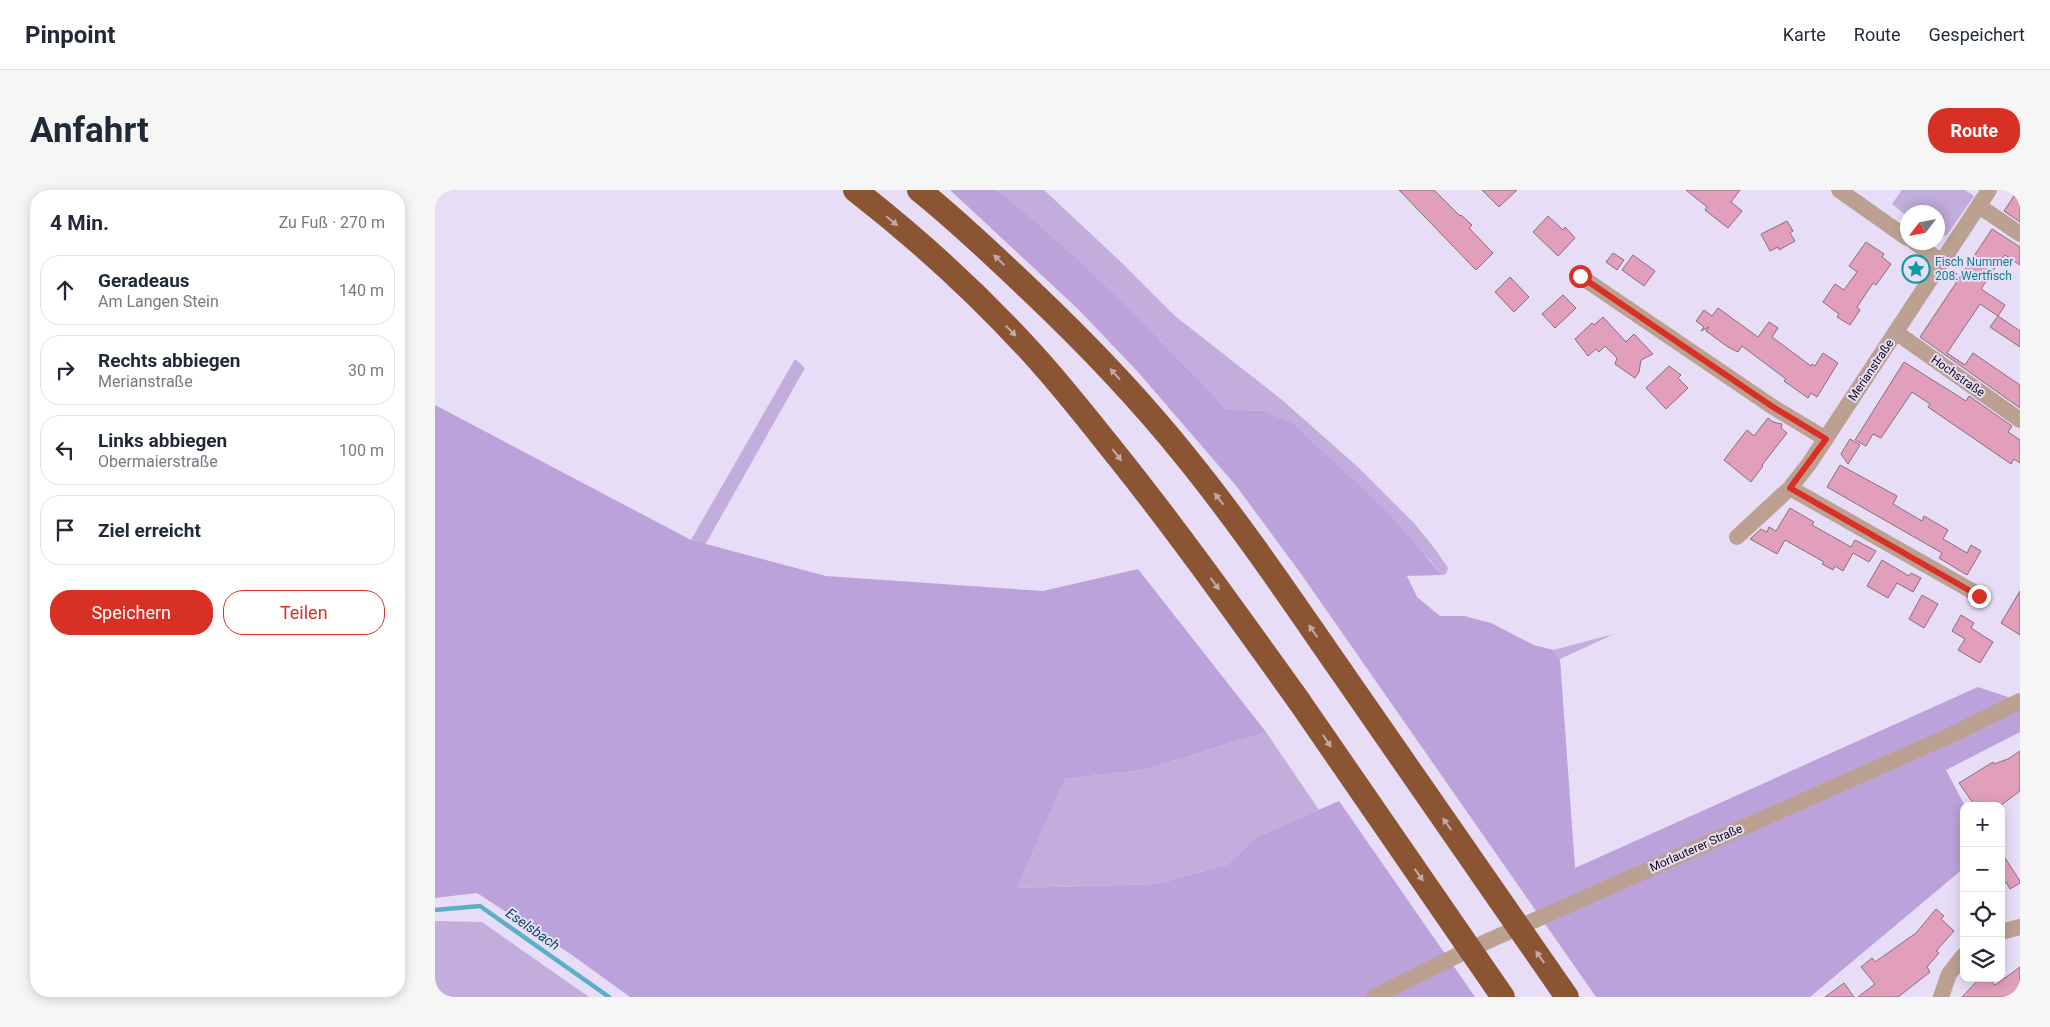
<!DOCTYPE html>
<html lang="de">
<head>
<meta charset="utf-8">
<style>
	:root { --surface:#fff; --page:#f6f6f7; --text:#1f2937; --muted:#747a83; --line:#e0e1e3; --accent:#d93025 }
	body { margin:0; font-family:Roboto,sans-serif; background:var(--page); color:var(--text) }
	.controls { position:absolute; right:15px; bottom:15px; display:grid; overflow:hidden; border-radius:10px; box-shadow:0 2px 12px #0003 }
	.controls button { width:45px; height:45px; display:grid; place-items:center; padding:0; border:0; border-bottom:1px solid var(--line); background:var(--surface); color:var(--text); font:25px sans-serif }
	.compass { position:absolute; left:1465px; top:15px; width:45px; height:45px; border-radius:50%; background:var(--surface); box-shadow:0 2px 12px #0003; rotate:238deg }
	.stop { position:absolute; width:15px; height:15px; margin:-11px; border:4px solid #d93025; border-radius:50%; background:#fff }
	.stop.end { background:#d93025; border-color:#fff; box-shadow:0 1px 5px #0008 }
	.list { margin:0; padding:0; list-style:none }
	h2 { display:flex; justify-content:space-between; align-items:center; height:65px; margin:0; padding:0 20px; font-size:21px }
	h2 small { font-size:16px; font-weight:400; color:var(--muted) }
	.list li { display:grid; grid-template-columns:32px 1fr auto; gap:15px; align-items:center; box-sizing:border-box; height:70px; margin:0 10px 10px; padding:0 10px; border:1px solid var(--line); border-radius:20px }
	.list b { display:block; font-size:19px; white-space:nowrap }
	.list p { margin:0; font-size:16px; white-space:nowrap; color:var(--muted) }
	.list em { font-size:16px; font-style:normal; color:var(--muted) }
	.actions { display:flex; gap:10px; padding:15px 20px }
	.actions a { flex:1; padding:11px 0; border:1px solid var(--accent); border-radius:20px; text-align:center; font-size:18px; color:var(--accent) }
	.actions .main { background:var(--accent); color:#fff }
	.icon { flex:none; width:28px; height:28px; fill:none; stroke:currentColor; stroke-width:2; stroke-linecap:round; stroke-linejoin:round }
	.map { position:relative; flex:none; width:1585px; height:807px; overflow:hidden; border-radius:20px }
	header { display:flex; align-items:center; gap:30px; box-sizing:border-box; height:70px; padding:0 25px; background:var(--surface); border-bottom:1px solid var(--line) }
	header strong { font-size:24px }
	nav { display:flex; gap:28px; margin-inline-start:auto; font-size:18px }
	.intro { display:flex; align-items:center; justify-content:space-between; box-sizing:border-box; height:120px; padding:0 30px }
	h1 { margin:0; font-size:35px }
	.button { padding:12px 22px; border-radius:20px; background:var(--accent); color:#fff; font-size:18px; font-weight:700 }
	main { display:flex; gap:30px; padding:0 30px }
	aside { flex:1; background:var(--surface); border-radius:20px; box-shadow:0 2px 12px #0003 }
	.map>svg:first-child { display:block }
	.green { fill:#c2addc }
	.forest { fill:#bca2db }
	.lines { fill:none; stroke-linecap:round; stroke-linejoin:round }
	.stream { stroke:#5dafc5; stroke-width:4.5 }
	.building { fill:#e29fbb; stroke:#886e79 }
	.minor { stroke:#bca192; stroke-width:16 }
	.highway { stroke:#8b5533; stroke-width:24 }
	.highway-bridge { stroke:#8b5533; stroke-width:24 }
	.oneway { fill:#c3a7a9 }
	.route { stroke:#d93025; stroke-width:6 }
	.labels { text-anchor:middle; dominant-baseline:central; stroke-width:4; stroke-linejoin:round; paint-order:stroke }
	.culture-label { font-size:12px; fill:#0d838f; stroke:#e8ddf7; text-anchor:start }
	.street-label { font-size:12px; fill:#0d0911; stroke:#e8ddf7 }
	.water-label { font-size:14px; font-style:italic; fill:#004c5c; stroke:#e8ddf7 }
</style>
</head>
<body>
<header>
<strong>Pinpoint</strong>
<nav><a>Karte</a><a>Route</a><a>Gespeichert</a></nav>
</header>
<div class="intro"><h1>Anfahrt</h1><a class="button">Route</a></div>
<main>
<aside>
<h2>4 Min.<small>Zu Fuß · 270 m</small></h2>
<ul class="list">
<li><svg class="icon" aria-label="ahead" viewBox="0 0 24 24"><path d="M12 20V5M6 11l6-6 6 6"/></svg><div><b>Geradeaus</b><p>Am Langen Stein</p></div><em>140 m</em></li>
<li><svg class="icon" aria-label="right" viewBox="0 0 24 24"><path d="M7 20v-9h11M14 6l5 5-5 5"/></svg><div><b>Rechts abbiegen</b><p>Merianstraße</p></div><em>30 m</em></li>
<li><svg class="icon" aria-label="left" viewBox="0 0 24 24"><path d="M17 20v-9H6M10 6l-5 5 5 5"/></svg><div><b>Links abbiegen</b><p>Obermaierstraße</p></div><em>100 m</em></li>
<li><svg class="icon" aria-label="arrive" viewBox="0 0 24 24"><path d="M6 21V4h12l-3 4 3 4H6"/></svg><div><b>Ziel erreicht</b></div></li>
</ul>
<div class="actions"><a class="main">Speichern</a><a>Teilen</a></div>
</aside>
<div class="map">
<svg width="1585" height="807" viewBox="0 0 1585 807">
	<rect width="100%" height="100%" fill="#e8ddf7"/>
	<path class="green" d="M561 0H609L686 72 740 126 846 209 924 278 979 333 1000 359 1013 378 1011 384 1007 385 994 369 829 221 791 219 725 150Z
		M1467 0H1530L1539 6 1512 45 1503 47 1502 22H1472V26L1457 14Z
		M360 169 370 178 270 355 256 350Z
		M1179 444 1125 469 1118 460Z
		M831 542 884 620 822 647 793 674 722 694 582 698 630 589 709 580Z
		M0 731 47 732 154 807H0Z"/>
	<path class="forest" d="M515 0H561C644 66 718 142 791 219L829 221 858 234 950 320 1007 385 972 386 982 407 1005 426H1029L1056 433 1099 455 1118 460 1125 469 1140 678 1543 497 1585 511V542L1511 580 1530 616H1529V678L1375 807H1161L864 381 802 297 703 182 642 118Z
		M0 215 256 350 391 386 608 401 703 379 831 542 709 580 630 589 582 698 722 694 793 674 822 647 904 611 1040 807H195L137 765 42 703 0 708Z"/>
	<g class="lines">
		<path class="stream" d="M0 720 45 716 174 807"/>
	</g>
	<path class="building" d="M964 0H999L1025 26 1026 25 1037 35 1034 38 1058 63 1041 80Z
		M1047 0H1082L1064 17Z
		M1251 0H1305L1296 12 1307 21 1293 38 1270 20 1272 17Z
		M1583 0H1585V32L1569 21Z
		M1113 26 1128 40 1130 37 1140 48 1123 66 1098 42Z
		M1352 31 1358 41 1355 43 1360 51 1344 60 1343 57 1335 61 1326 44Z
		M1557 39 1585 57V75L1570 65 1563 73 1546 99 1570 115 1563 126 1545 114 1512 163 1530 175 1538 163 1585 195V218L1485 147Z
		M1431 52 1449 64 1447 67 1456 74 1441 95 1438 93 1422 117 1425 120 1415 135 1402 127 1404 124 1388 112 1400 94 1409 100 1422 82 1414 76Z
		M1178 63 1189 70 1182 80 1171 72Z
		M1198 65 1220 81 1209 96 1187 80Z
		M1075 87 1094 107 1079 122 1060 102Z
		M1128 105 1141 118 1120 138 1107 124Z
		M1283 118 1323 147 1334 132 1343 138 1337 147 1376 176 1377 174 1380 176 1388 163 1403 173 1382 207 1376 203 1373 208 1349 191 1351 189 1307 156 1303 162 1293 157 1271 141 1274 137 1266 141 1269 137 1261 131 1269 120 1277 126Z
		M1563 126 1585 141V157L1555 137Z
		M1168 127 1191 152 1199 144 1218 164 1206 170 1204 182 1200 188 1180 174 1182 168 1170 156 1164 162 1161 159 1153 166 1140 149 1157 133 1159 135Z
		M1469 172 1531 211 1534 206 1577 236 1573 242 1585 250V273L1579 269 1576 274 1493 217 1495 214 1477 202 1446 248 1438 244 1431 256 1420 250Z
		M1234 176 1246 185 1243 188 1253 198 1231 219 1211 198Z
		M1333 228 1338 232 1347 234 1346 238 1352 243 1327 275 1328 276 1316 292 1289 270 1312 240 1319 246Z
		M1415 249 1425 255 1413 274 1406 264Z
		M1405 275 1462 306 1458 314 1487 331 1489 326 1513 340 1508 349 1532 363 1536 355 1546 361 1532 385 1504 368 1507 363 1392 297Z
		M1355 318 1379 332 1377 335 1416 357 1420 350 1441 361 1434 372 1418 363 1408 381 1400 376 1398 380 1387 374 1389 372 1350 350 1342 364 1315 349 1326 339 1332 342 1334 337 1341 341Z
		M1447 370 1474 386 1476 383 1486 388 1478 402 1462 393 1453 408 1432 396Z
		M1585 401V445L1566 433Z
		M1487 405 1503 414 1489 438 1474 429Z
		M1526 425 1539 433 1536 438 1558 452 1545 473 1523 460 1530 449 1517 441Z
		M1585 561V601L1565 616H1540L1524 593 1558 572 1559 574 1573 569Z
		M1566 662 1585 691V693L1575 699 1571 692 1566 695Z
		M1501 719 1509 726 1506 729 1519 741 1501 761 1504 763 1492 777 1495 782 1463 807H1423L1440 794 1426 777 1437 768 1440 772 1481 743Z
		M1585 777V807H1527L1545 788H1553L1560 795Z
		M1409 793 1419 807H1390Z"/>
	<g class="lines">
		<path class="minor" d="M1404 0 1472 48
			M1544 16 1585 44
			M1479 52 1507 72
			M1145 86 1338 217 1391 249
			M1462 143 1585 230
			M1355 298 1544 405
			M1302 347 1355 298 1374 274 1554 0
			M1566 742 1585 737
			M939 807 1035 759 1516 545 1585 511
			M1506 807 1514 784 1529 765"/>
		<path class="highway" d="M420 0C483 49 543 104 597 163 628 197 656 233 684 268 747 347 805 429 864 511
			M484 0C523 31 558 65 594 99 650 152 703 207 751 267 807 336 856 409 906 481"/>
		<path class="highway-bridge" d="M906 481 1132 807
			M864 511 1068 807"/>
	</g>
	<defs><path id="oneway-solid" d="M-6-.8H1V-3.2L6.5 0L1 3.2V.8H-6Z" transform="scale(1.25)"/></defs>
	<g class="oneway">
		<use href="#oneway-solid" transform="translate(457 31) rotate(40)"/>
		<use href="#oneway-solid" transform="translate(564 70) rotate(-136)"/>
		<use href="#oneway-solid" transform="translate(576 141) rotate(46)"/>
		<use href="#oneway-solid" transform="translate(680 184) rotate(-132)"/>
		<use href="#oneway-solid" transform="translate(682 265) rotate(52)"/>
		<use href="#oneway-solid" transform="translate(784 309) rotate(-128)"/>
		<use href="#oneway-solid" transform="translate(780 394) rotate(54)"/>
		<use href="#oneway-solid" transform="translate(878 441) rotate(-125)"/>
		<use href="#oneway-solid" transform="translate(892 551) rotate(56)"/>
		<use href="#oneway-solid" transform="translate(1012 634) rotate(-125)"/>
		<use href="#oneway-solid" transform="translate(984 685) rotate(55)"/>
		<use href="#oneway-solid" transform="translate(1105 767) rotate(-125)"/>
	</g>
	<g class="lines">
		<path class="route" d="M1145 86 1338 217 1391 249 1355 298 1544 406"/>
	</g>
	<defs>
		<g id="sight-ring" transform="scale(1.4375)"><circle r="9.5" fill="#e8ddf7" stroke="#0f9aa8" stroke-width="1.5"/><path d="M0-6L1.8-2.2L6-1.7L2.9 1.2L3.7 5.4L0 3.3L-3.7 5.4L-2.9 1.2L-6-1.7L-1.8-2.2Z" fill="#0f9aa8"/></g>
	</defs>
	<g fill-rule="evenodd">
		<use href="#sight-ring" x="1481" y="79"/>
	</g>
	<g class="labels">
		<g class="culture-label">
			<text x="1500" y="72">Fisch Nummer<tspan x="1500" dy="14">208: Wertfisch</tspan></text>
		</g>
		<g class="street-label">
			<text transform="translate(1436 180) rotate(-56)">Merianstraße</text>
			<text transform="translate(1523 186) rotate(35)">Hochstraße</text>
			<text transform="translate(1261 658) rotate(-24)">Morlauterer Straße</text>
		</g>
		<g class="water-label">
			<text transform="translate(98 739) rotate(35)">Eselsbach</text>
		</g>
	</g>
</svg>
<div class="controls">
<button>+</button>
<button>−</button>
<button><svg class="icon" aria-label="locate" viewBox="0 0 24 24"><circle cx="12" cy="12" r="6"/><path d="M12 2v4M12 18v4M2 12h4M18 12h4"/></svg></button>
<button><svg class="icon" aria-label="layers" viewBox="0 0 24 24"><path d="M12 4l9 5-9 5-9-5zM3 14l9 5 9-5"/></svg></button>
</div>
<svg class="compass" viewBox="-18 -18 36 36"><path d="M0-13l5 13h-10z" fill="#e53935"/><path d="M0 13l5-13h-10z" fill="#747a83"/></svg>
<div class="stop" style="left:1145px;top:86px"></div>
<div class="stop end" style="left:1544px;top:406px"></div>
</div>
</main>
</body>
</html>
